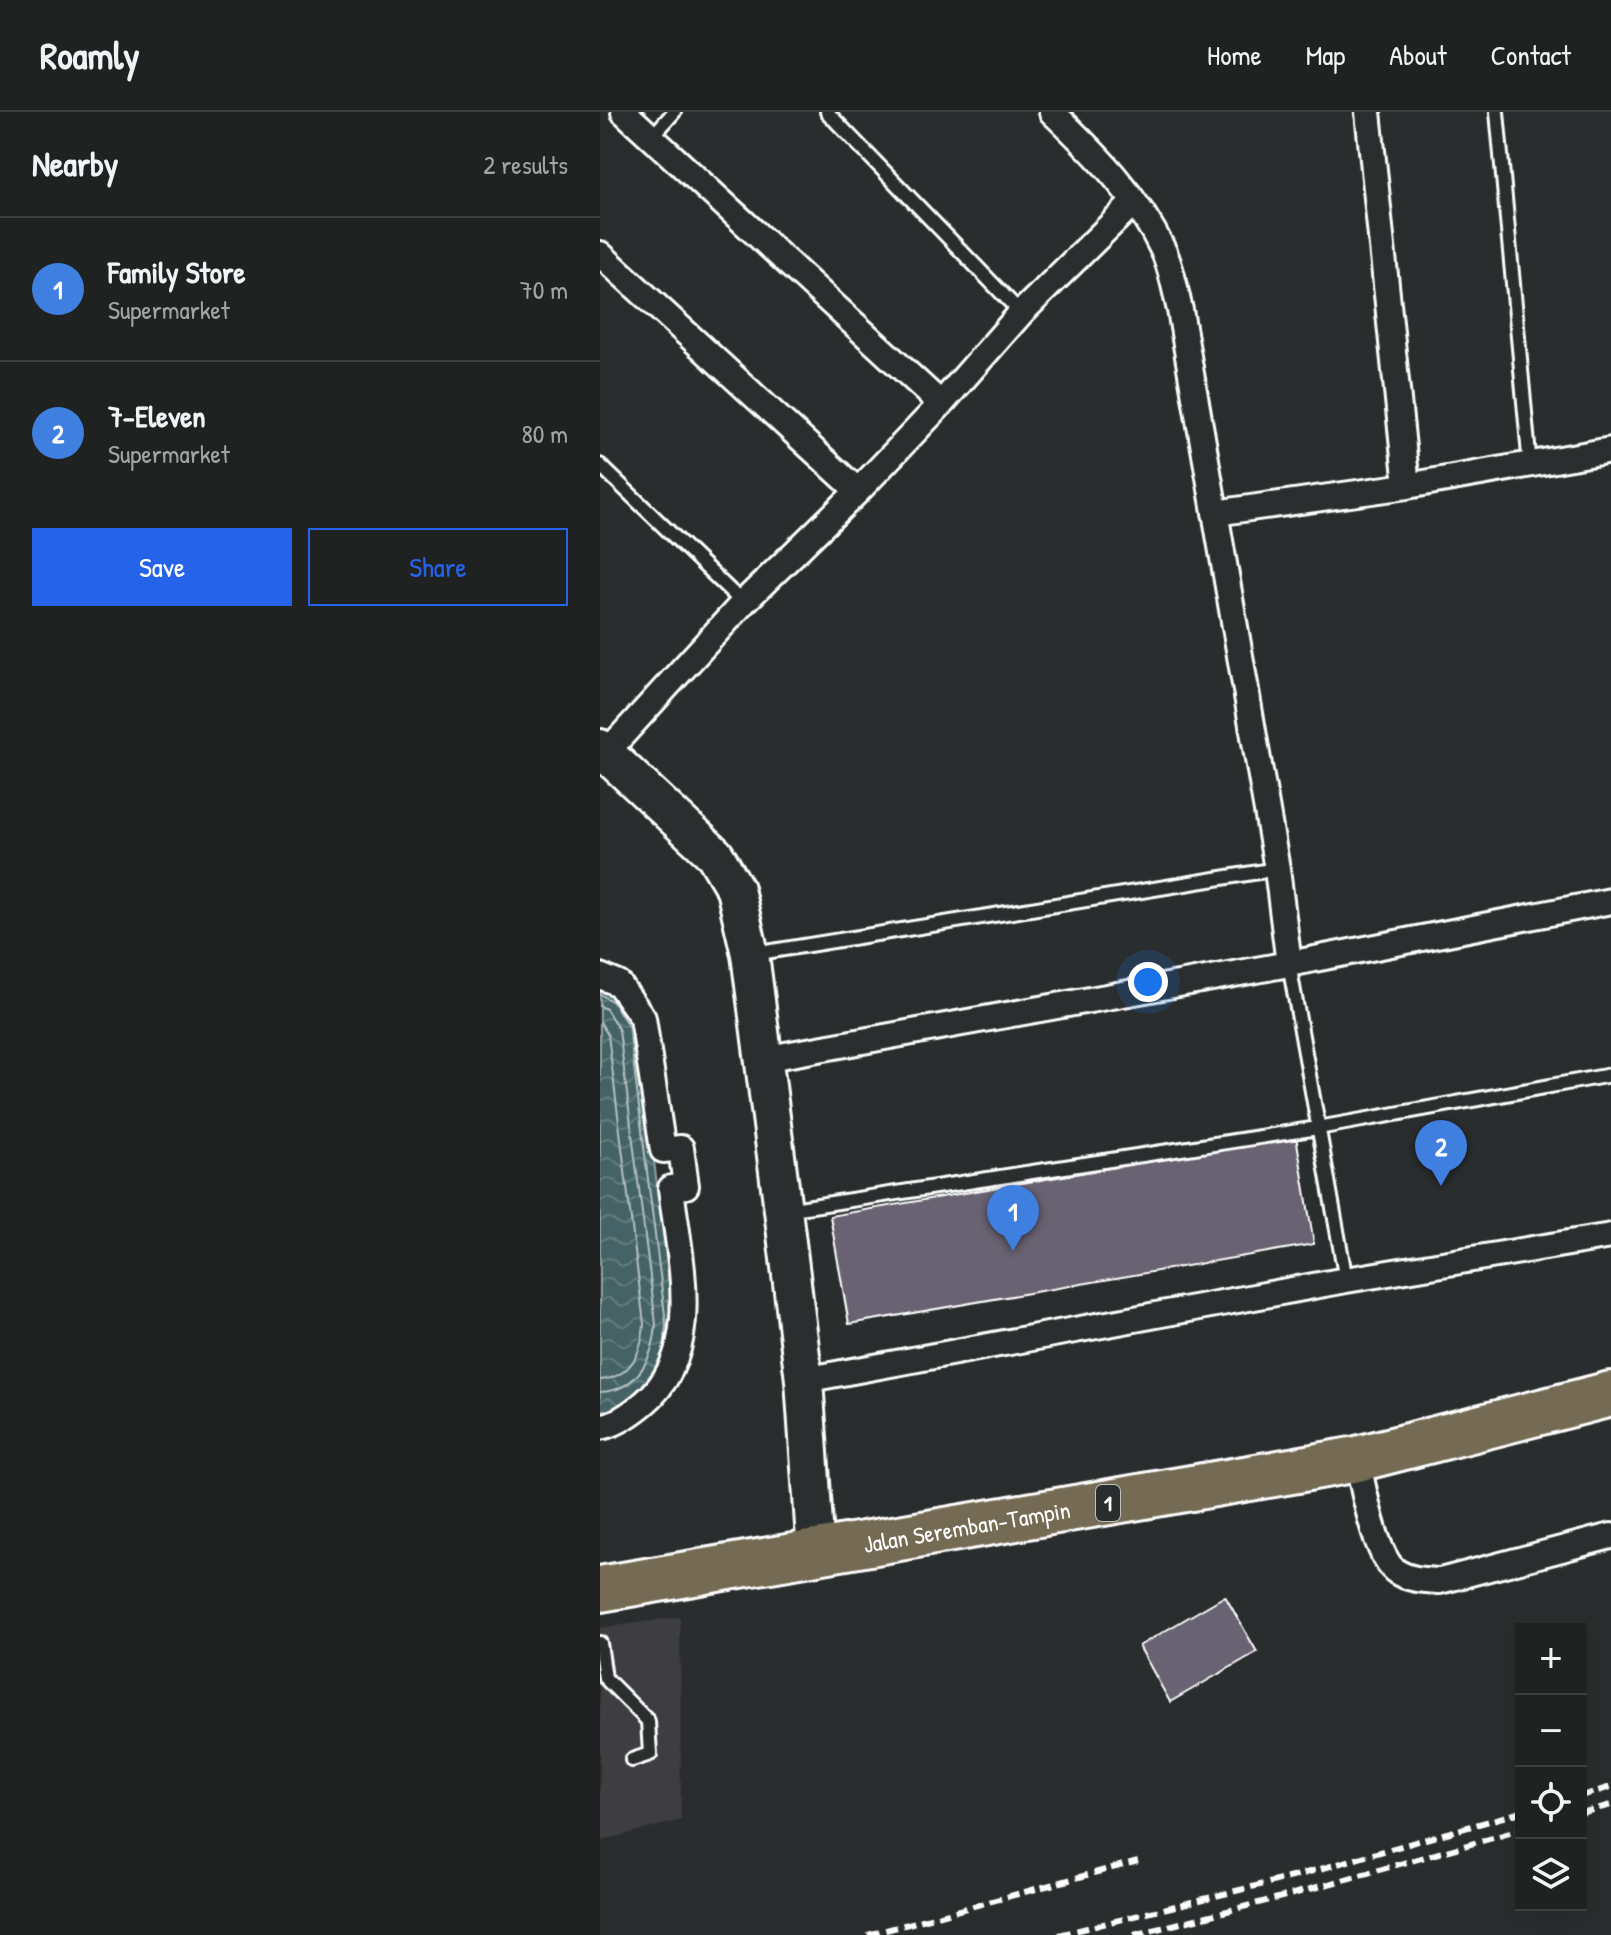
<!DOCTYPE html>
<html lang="en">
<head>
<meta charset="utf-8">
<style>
	:root { --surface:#202222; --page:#2d2f2f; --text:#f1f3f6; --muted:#a2a4a5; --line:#3d3f40; --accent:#2563eb }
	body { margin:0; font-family:"Patrick Hand",sans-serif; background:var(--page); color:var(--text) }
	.controls { position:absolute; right:24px; bottom:24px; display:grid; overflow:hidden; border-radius:0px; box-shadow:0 8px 32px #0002 }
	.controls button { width:72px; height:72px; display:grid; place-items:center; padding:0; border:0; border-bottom:2px solid var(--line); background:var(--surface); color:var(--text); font:40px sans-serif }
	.you { position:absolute; left:548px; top:870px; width:28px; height:28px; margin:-20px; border:6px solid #fff; border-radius:50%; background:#1a73e8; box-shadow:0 0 0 12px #1a73e833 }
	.badge { display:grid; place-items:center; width:52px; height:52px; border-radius:50%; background:var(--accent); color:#fff; font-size:26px; font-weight:700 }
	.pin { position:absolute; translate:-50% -66px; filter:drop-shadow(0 2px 4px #0008) }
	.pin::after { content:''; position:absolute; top:42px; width:28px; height:24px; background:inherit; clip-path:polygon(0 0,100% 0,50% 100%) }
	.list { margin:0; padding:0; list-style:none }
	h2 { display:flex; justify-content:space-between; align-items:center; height:104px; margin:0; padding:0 32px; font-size:34px }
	h2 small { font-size:26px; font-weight:400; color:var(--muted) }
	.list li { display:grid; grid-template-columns:52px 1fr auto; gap:24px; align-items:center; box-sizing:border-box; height:144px; padding:0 32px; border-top:2px solid var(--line) }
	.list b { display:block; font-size:30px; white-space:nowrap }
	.list p { margin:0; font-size:26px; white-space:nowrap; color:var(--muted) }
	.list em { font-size:26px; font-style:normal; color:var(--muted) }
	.actions { display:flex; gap:16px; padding:24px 32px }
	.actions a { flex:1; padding:18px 0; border:2px solid var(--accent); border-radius:0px; text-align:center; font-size:28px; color:var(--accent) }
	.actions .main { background:var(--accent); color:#fff }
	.icon { flex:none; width:44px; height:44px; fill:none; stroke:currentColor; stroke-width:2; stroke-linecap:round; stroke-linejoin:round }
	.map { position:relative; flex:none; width:1011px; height:1823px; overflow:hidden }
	header { display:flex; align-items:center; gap:48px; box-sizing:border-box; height:112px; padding:0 40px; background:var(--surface); border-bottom:2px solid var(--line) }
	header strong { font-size:38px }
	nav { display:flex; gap:44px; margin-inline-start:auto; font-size:28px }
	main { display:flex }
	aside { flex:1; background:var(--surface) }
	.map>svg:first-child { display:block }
	.built { fill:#3d3d43 }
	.water { fill:url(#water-waves); stroke:#8fa2a3; stroke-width:2 }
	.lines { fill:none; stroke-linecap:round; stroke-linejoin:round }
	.shore { stroke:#b5c1c2; stroke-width:2 }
	.building { fill:#696273; stroke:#fff; stroke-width:2 }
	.lane-casing { stroke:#fff; stroke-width:18 }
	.street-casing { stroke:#fff; stroke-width:30 }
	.secondary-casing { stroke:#fff; stroke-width:42 }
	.highway-casing { stroke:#fff; stroke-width:50 }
	.lane { stroke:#2a2d2e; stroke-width:12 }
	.street { stroke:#2a2d2e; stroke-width:24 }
	.secondary { stroke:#2a2d2e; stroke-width:36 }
	.highway { stroke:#746b52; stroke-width:44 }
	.rail { stroke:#fff; stroke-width:6; stroke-dasharray:12 6; stroke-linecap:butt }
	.labels { text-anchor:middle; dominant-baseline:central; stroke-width:6; stroke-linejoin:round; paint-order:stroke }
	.shield { fill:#2a2d2e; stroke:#bfc0c0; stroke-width:2 }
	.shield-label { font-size:22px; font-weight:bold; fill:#fff }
	.street-label { font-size:24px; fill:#fff; stroke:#2a2d2e }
</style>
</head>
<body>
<header>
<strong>Roamly</strong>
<nav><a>Home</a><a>Map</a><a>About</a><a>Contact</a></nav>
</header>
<main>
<aside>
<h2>Nearby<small>2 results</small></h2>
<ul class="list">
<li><span class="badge" style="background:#3f7fe0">1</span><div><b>Family Store</b><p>Supermarket</p></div><em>70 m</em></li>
<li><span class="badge" style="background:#3f7fe0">2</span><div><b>7-Eleven</b><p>Supermarket</p></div><em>80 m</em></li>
</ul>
<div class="actions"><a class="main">Save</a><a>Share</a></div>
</aside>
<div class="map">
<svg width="1011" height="1823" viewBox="0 0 1011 1823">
	<defs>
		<pattern id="water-waves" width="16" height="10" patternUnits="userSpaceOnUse" patternTransform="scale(2)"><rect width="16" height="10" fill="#456466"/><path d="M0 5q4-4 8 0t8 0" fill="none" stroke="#617b7d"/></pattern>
	</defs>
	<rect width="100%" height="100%" fill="#2a2d2e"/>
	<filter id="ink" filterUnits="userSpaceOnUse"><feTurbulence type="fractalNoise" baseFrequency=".0125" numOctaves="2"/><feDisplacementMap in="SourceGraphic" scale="16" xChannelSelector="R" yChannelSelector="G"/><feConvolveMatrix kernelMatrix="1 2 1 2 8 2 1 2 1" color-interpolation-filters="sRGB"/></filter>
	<g filter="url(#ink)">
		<path class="built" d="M80 1505 81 1708 0 1729V1516Z"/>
		<path class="water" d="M0 873 19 884 37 911 74 1211 72 1239 37 1288 9 1298H0Z"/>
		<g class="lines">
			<path class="shore" d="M0 882 13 890 29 915 66 1211 65 1229
				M0 894 6 897 19 918 56 1212C54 1244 38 1279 0 1280
				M0 910 8 923 44 1212C42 1240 31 1265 0 1268"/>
		</g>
		<path class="building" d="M696 1024 714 1132 249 1212 230 1104Z
			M625 1484 657 1540 570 1590 539 1534Z"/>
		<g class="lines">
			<g class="lane-casing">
				<path id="lane" d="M227 0 421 201
					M897 0 930 354
					M51 26 74 0
					M0 353 143 491
					M153 842 677 757
					M689 852 746 1168
					M186 1098 718 1016 1011 963
					M0 1531 5 1566 48 1609 50 1642 32 1648"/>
			</g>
			<g class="street-casing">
				<path id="street" d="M24 0 341 292
					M452 0C496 42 537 83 563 138 572 156 575 179 580 198L677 757 689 852
					M768 0 807 374
					M0 142 258 379
					M615 401 807 374 1011 338
					M5 642 143 491 258 379 341 292 421 201 534 90
					M0 864 19 872 43 906 63 1038 81 1036 86 1074 71 1076C79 1146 106 1240 43 1292 32 1301 15 1313 0 1315
					M163 947 689 852 1011 789
					M204 1268 746 1168 1011 1124
					M757 1347C763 1373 775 1446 797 1460 810 1468 825 1468 840 1469L1011 1424"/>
			</g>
			<g class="secondary-casing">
				<path id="secondary" d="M0 636 115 743 135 777 150 842 183 1098 204 1268 216 1442"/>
			</g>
			<g class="highway-casing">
				<g id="highway">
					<path id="s1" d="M0 1477 697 1358 757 1347 1011 1282"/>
				</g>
			</g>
			<use href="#lane" class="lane"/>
			<use href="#street" class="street"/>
			<use href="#secondary" class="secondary"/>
			<use href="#highway" class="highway"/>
			<path class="rail" d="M981 1684 1011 1675
				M981 1701 1011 1693
				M268 1823 538 1749
				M459 1823 692 1765 921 1700
				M534 1823 693 1782 921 1718"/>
		</g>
	</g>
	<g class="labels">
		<rect class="shield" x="496" y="1373" width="24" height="36" rx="6"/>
		<g class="shield-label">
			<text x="508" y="1391">1</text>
		</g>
		<g class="street-label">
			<text stroke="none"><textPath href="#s1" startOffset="372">Jalan Seremban-Tampin</textPath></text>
		</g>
	</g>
</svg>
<div class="controls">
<button>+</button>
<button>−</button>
<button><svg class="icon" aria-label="locate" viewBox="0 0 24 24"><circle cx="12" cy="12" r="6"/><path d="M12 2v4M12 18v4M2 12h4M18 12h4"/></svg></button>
<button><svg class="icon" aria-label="layers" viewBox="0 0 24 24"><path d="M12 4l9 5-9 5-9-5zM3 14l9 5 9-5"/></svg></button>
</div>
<div class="you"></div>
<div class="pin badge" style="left:413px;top:1139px;background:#3f7fe0">1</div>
<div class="pin badge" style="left:841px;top:1074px;background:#3f7fe0">2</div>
</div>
</main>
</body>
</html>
